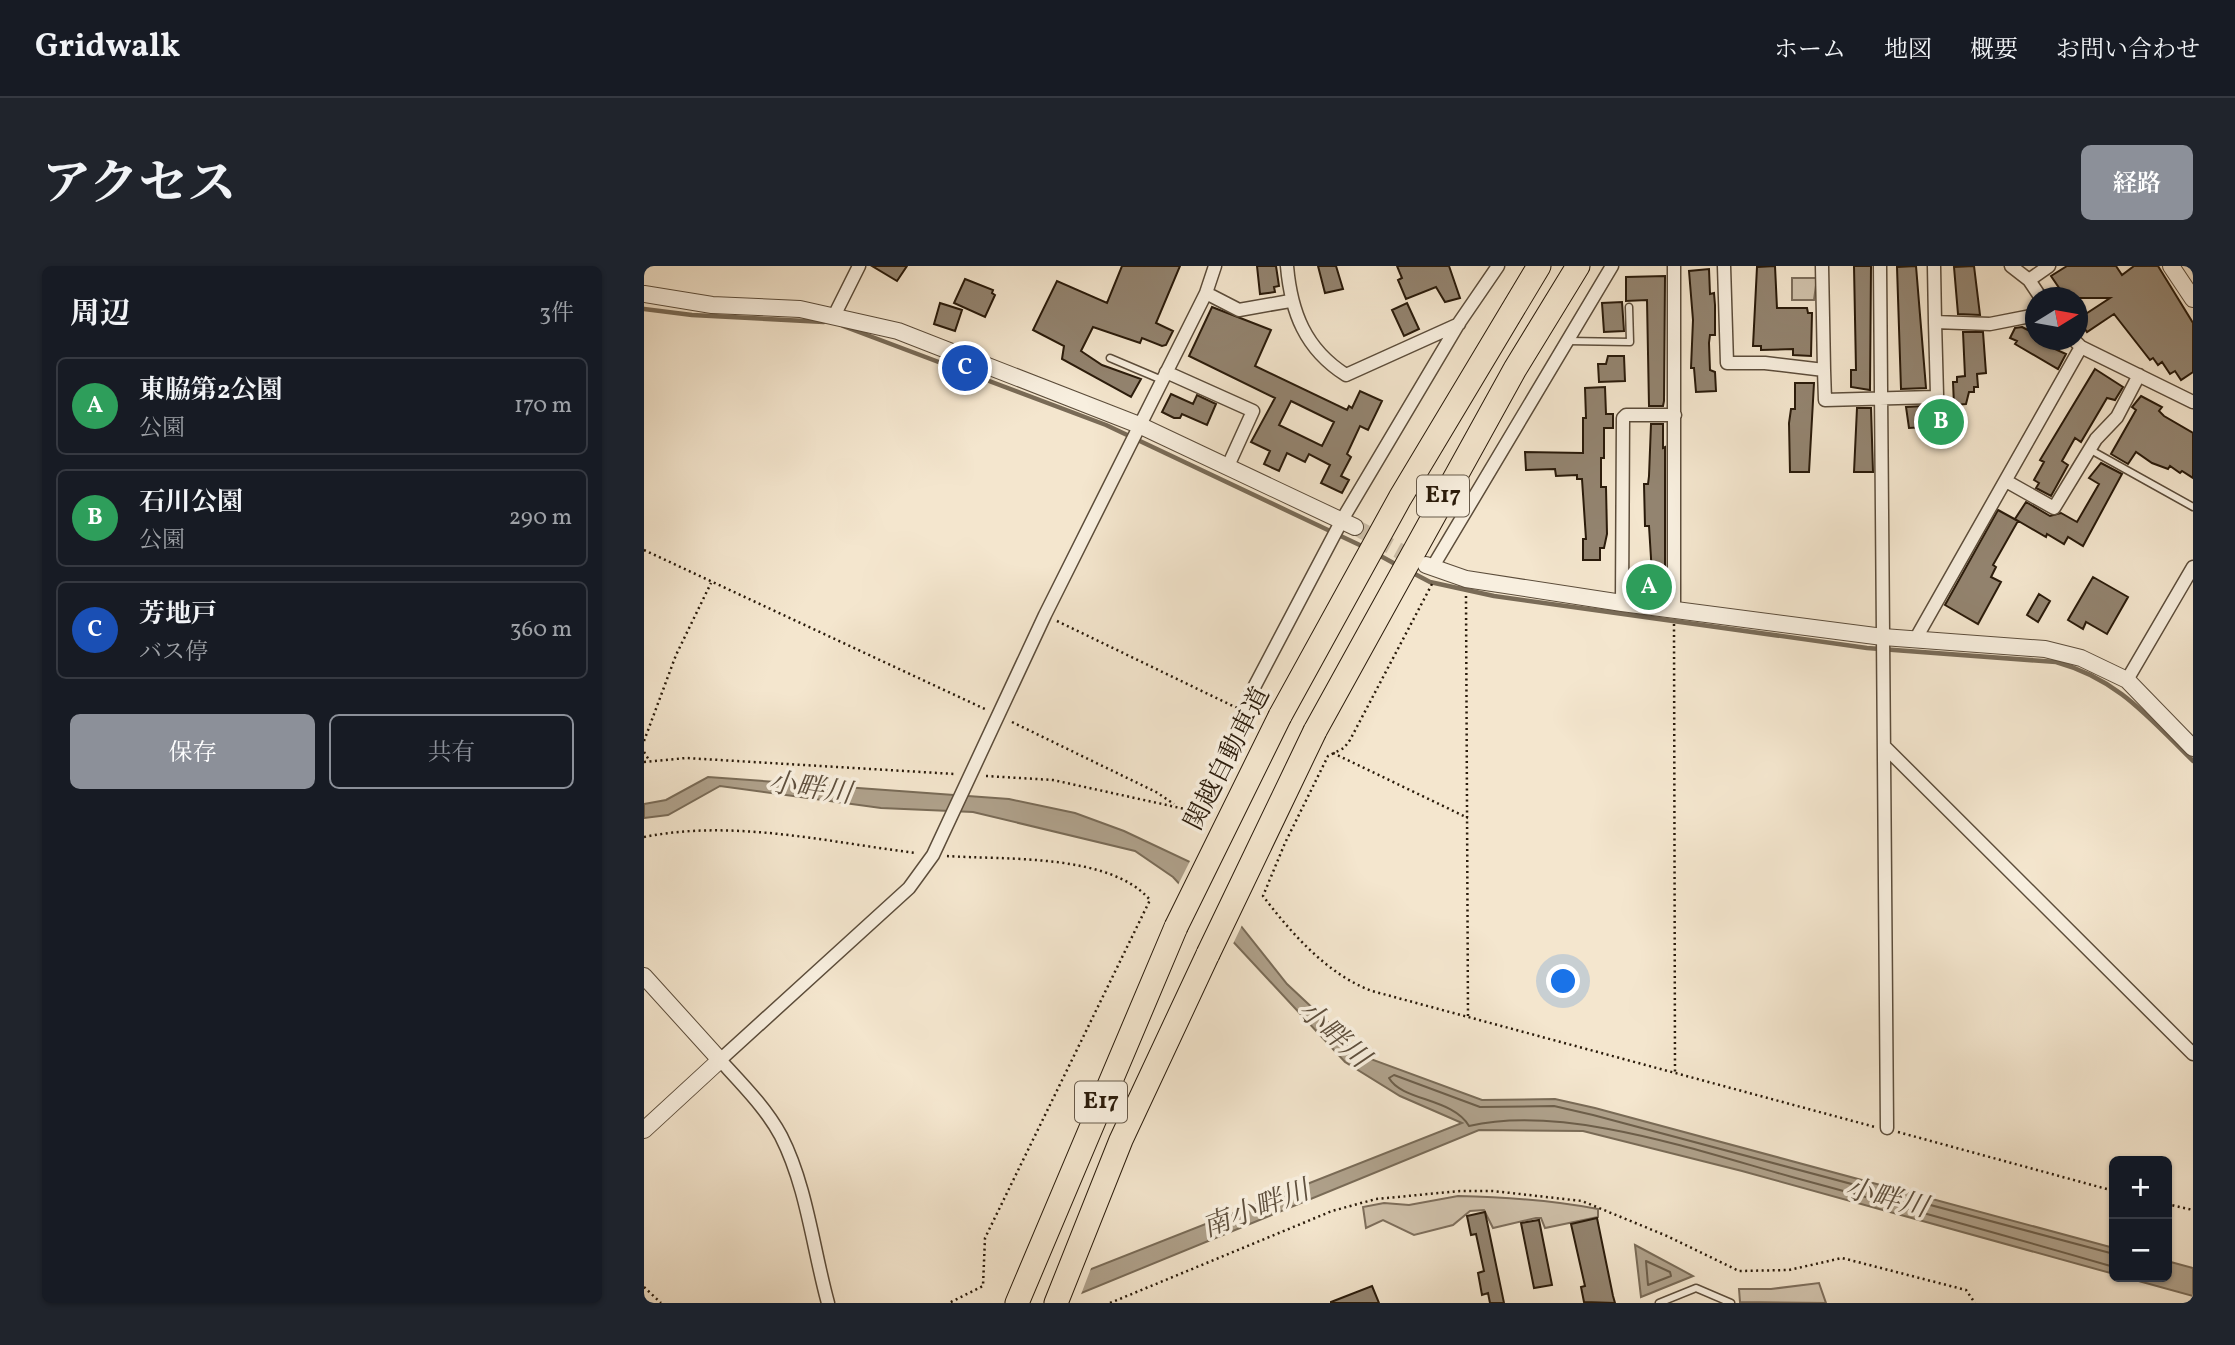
<!DOCTYPE html>
<html lang="ja">
<head>
<meta charset="utf-8">
<style>
	:root { --surface:#171b24; --page:#20242c; --text:#f1f3f6; --muted:#9ea1a6; --line:#363941; --accent:#8c9099 }
	body { margin:0; font-family:Vollkorn,"Noto Serif JP",serif; background:var(--page); color:var(--text) }
	.controls { position:absolute; right:21px; bottom:21px; display:grid; overflow:hidden; border-radius:10px; box-shadow:0 2px 5px #0004 }
	.controls button { width:63px; height:63px; display:grid; place-items:center; padding:0; border:0; border-bottom:2px solid var(--line); background:var(--surface); color:var(--text); font:35px sans-serif }
	.compass { position:absolute; left:1381px; top:21px; width:63px; height:63px; border-radius:50%; background:var(--surface); box-shadow:0 2px 5px #0004; rotate:79deg }
	.you { position:absolute; left:920px; top:716px; width:24px; height:24px; margin:-18px; border:5px solid #fff; border-radius:50%; background:#1a73e8; box-shadow:0 0 0 10px #1a73e833 }
	.badge { display:grid; place-items:center; width:46px; height:46px; border-radius:50%; background:var(--accent); color:#fff; font-size:23px; font-weight:700 }
	.pin { position:absolute; translate:-50% -50%; border:4px solid #fff; box-shadow:0 2px 7px #0006 }
	.list { margin:0; padding:0; list-style:none }
	h2 { display:flex; justify-content:space-between; align-items:center; height:91px; margin:0; padding:0 28px; font-size:30px }
	h2 small { font-size:23px; font-weight:400; color:var(--muted) }
	.list li { display:grid; grid-template-columns:46px 1fr auto; gap:21px; align-items:center; box-sizing:border-box; height:98px; margin:0 14px 14px; padding:0 14px; border:2px solid var(--line); border-radius:10px }
	.list b { display:block; font-size:26px; white-space:nowrap }
	.list p { margin:0; font-size:23px; white-space:nowrap; color:var(--muted) }
	.list em { font-size:23px; font-style:normal; color:var(--muted) }
	.actions { display:flex; gap:14px; padding:21px 28px }
	.actions a { flex:1; padding:16px 0; border:2px solid var(--accent); border-radius:10px; text-align:center; font-size:24px; color:var(--accent) }
	.actions .main { background:var(--accent); color:#fff }
	.map { position:relative; flex:none; width:1549px; height:1037px; overflow:hidden; border-radius:10px }
	header { display:flex; align-items:center; gap:42px; box-sizing:border-box; height:98px; padding:0 35px; background:var(--surface); border-bottom:2px solid var(--line) }
	header strong { font-size:33px }
	nav { display:flex; gap:38px; margin-inline-start:auto; font-size:24px }
	.intro { display:flex; align-items:center; justify-content:space-between; box-sizing:border-box; height:168px; padding:0 42px }
	h1 { margin:0; font-size:49px }
	.button { padding:18px 32px; border-radius:10px; background:var(--accent); color:#fff; font-size:24px; font-weight:700 }
	main { display:flex; gap:42px; padding:0 42px }
	aside { flex:1; background:var(--surface); border-radius:10px; box-shadow:0 2px 5px #0004 }
	.map>svg:first-child { display:block }
	.green { fill:#d1c3ad; stroke:#7d6e5c; stroke-width:2 }
	.water { fill:#afa18b; stroke:#796b57; stroke-width:2 }
	.pier { fill:#f4e6ce }
	.lines { fill:none; stroke-linecap:round; stroke-linejoin:round }
	.shore { stroke:#6c5e4a; stroke-width:2 }
	.stream { stroke:#796b57; stroke-width:4.5 }
	.building { fill:#938470; stroke:#291a0a; stroke-width:2; fill-rule:evenodd }
	.tertiary-tunnel { stroke:#cbbda7; stroke-width:16; stroke-dasharray:16 8; stroke-linecap:butt }
	.service-casing { stroke:#5c4d3b; stroke-width:9 }
	.minor-casing { stroke:#5c4d3b; stroke-width:15 }
	.tertiary-casing { stroke:#5c4d3b; stroke-width:18 }
	.motorway-casing { stroke:#291a0a; stroke-width:25 }
	.path { stroke:#291a0a; stroke-width:2.5; stroke-dasharray:2 3.5; stroke-linecap:butt }
	.service { stroke:#f8efdf; stroke-width:6 }
	.minor { stroke:#f8efdf; stroke-width:12 }
	.tertiary { stroke:#f8efdf; stroke-width:16 }
	.motorway { stroke:#f4e6ce; stroke-width:23 }
	.motorway-bridge-casing { stroke:#291a0a; stroke-width:25; stroke-linecap:butt }
	.motorway-bridge { stroke:#f4e6ce; stroke-width:23 }
	.labels { text-anchor:middle; dominant-baseline:central; stroke-width:7; stroke-linejoin:round; paint-order:stroke }
	.shield { fill:#f8efdf; stroke:#675a4a; stroke-width:2 }
	.shield-label { font-size:24px; font-weight:bold; fill:#291a0a }
	.street-label { font-size:26px; fill:#291a0a; stroke:#f8efdf }
	.water-label { font-size:28px; font-style:italic; fill:#5f503e; stroke:#f8efdf }
</style>
</head>
<body>
<header>
<strong>Gridwalk</strong>
<nav><a>ホーム</a><a>地図</a><a>概要</a><a>お問い合わせ</a></nav>
</header>
<div class="intro"><h1>アクセス</h1><a class="button">経路</a></div>
<main>
<aside>
<h2>周辺<small>3件</small></h2>
<ul class="list">
<li><span class="badge" style="background:#2e9e5b">A</span><div><b>東脇第2公園</b><p>公園</p></div><em>170 m</em></li>
<li><span class="badge" style="background:#2e9e5b">B</span><div><b>石川公園</b><p>公園</p></div><em>290 m</em></li>
<li><span class="badge" style="background:#1a4fb4">C</span><div><b>芳地戸</b><p>バス停</p></div><em>360 m</em></li>
</ul>
<div class="actions"><a class="main">保存</a><a>共有</a></div>
</aside>
<div class="map">
<svg width="1549" height="1037" viewBox="0 0 1549 1037">
	<rect width="100%" height="100%" fill="#f4e6ce"/>
	<filter id="stains"><feTurbulence type="fractalNoise" baseFrequency=".00286" numOctaves="4"/><feColorMatrix values="0 0 0 0 .2 0 0 0 0 .09 0 0 0 0 .02 0 0 0 .5 -.17"/></filter>
	<radialGradient id="worn" r=".72"><stop offset=".6" stop-color="#630" stop-opacity="0"/><stop offset="1" stop-color="#630" stop-opacity=".3"/></radialGradient>
	<path class="green" d="M1148 12H1173L1170 34H1148Z
		M1295 136 1315 149 1304 163 1285 164 1282 138Z
		M983 311 1028 314 1027 329 1022 333 992 332V328L982 327Z
		M814 930C862 931 907 934 954 943V951L901 962 897 952H892L849 962 840 944 826 945 809 959 770 969 739 954 722 962 719 941 740 937 765 939Z
		M1175 1017 1182 1037 1096 1036 1095 1023H1127Z"/>
	<path class="water" d="M64 511 365 533 431 547 480 565 546 596 643 718 721 791 838 834 911 833 951 842 1470 982V1008L1098 905 939 865 835 864 413 1037H361L818 857 756 830 701 796 529 611 491 585 329 546 237 542 76 520 24 549 0 552V538L22 534Z
		M991 979 1049 1010 997 1031Z
		M1523 995 1549 1002V1030L1480 1011H1523Z"/>
	<path class="pier" d="M547 593 599 657 588 680 533 621Z
		M449 997 436 1031 422 1037H358Z"/>
	<g class="lines">
		<path class="shore" d="M1470 988 949 849 910 840 836 841 750 809 745 812C758 835 809 832 825 860 921 838 1054 885 1148 911 1255 940 1363 970 1470 1001
			M1002 995 1026 1006 1027 1010 1004 1019Z"/>
		<path class="stream" d="M0 43 48 49 180 56
			M199 60 462 159 722 282
			M733 288 753 299
			M767 306 786 316 850 330 1223 382 1412 396C1474 413 1505 452 1549 495"/>
	</g>
	<path class="building" d="M228 0H263L253 15Z
		M478 0H536L512 57 529 65 522 79 518 80 498 72 496 77 449 61 437 85 458 99 497 113 487 131 418 93 420 80 389 64 413 15 463 37Z
		M613 0H632L635 20 630 21 631 26 616 28Z
		M674 0H692L699 23 681 27Z
		M753 0H805L816 32 801 36 792 21 762 33 754 14 758 12Z
		M1131 0 1133 42H1163L1164 47H1168L1167 90 1149 89V83L1117 84V80H1109L1113 1Z
		M1210 0H1227L1226 124 1207 121V104H1212Z
		M1272 0 1282 122 1257 123 1253 1Z
		M1330 0 1336 49 1314 48 1310 1Z
		M1423 0H1472L1478 9 1490 0H1514L1549 57V106L1537 114 1531 105 1526 108 1518 96 1514 99 1509 92 1506 94 1470 48 1443 66 1434 53 1466 32H1422L1407 10Z
		M1065 3 1066 28 1070 27 1071 39V69H1066L1065 77 1066 104 1071 106 1072 125 1052 126 1050 102H1047L1049 54 1045 5Z
		M1021 10 1020 135 1019 140H1005L1003 34 982 35V11Z
		M321 13 349 24 348 27 351 29 341 51 310 37Z
		M978 36 980 65 960 66 958 37Z
		M296 37 318 44 311 65 290 58Z
		M763 37 775 63 760 70 748 44Z
		M568 41 627 64 611 100 703 144 705 140 708 142 716 125 738 135 724 164 716 160 703 188 707 191 697 210 705 214 698 227 677 217 686 199 665 188 661 196 643 187 635 205 620 198 626 185 607 176 631 132 545 90ZM647 135 690 156 678 180 635 159Z
		M1378 61 1388 66 1391 74 1422 88 1414 103 1371 78 1373 75 1366 72 1371 62Z
		M1319 66H1339L1342 107 1333 108 1334 121H1330V126H1325L1322 138 1310 139 1309 116H1313V111L1321 110Z
		M964 90H980L981 115 955 116 954 98H962Z
		M1451 103 1479 121 1471 134 1463 132 1437 176 1431 172 1418 195 1424 199 1407 230 1392 222 1395 217 1390 214 1400 196 1396 194Z
		M1151 117H1170L1165 206H1146L1145 157 1147 143H1151Z
		M961 121 962 148H969V162H960V192H957V221H962L963 268 960 282H956V294H939V273H942L938 213H933V209L912 210 911 203 882 204 881 186 939 187V152H942L941 122Z
		M527 128 549 138 553 129 572 138 563 159 538 148 536 152H530L518 146Z
		M1497 130 1518 141 1515 145 1520 150 1549 167V212L1538 205 1536 207 1526 200 1524 203 1508 197 1492 186 1484 198 1467 188 1492 144 1488 141Z
		M1280 140 1281 161 1265 162 1262 141Z
		M1213 142H1227L1229 206H1210Z
		M1007 158H1019V182L1021 181V308H1008L1005 260H1001L1000 218H1004L1005 210Z
		M1457 197 1478 208 1439 280 1424 271 1420 278 1403 268 1402 271 1371 253 1382 236 1406 250 1417 247 1433 256 1455 218 1445 212Z
		M1354 244 1374 255 1349 299 1352 301 1347 311 1357 316 1334 358 1301 339Z
		M1449 311 1484 331 1463 368 1442 356 1439 363 1424 354Z
		M1395 328 1406 335 1394 356 1383 349Z
		M841 946 860 1037H846L844 1027 838 1029 834 1007 840 1005 832 968 827 969 823 950Z
		M953 952 969 1030 971 1037 940 1036 937 1021 941 1020 927 958Z
		M895 954 908 1019 890 1022 877 957Z
		M728 1020 735 1037H687V1036Z"/>
	<g class="lines">
		<path class="tertiary-tunnel" d="M711 261 774 295"/>
		<g class="service-casing">
			<path id="service" d="M924 75 986 76 985 41
				M466 92 518 114
				M1445 183 1549 241
				M1015 1037 1052 1022 1087 1037"/>
		</g>
		<g class="minor-casing">
			<path id="minor" d="M643 0C647 46 661 83 702 109L815 58
				M1030 0V344
				M1080 0 1083 97H1121L1180 104 1181 134 1290 131 1293 129 1291 56 1346 58 1392 49
				M1178 0 1180 104
				M1236 0 1243 862
				M1290 0 1291 56
				M1367 0 1385 14 1397 32
				M1385 14 1405 0
				M562 27 595 44 646 35
				M191 48 215 0
				M1430 74 1437 81 1549 136
				M522 106 609 145 584 200
				M1362 215 1410 242 1452 173 1473 151 1495 109
				M788 302 968 0
				M978 337 979 152 982 149H1031
				M1271 374 1437 81
				M1483 414 1549 301
				M605 448 606 429 698 254 815 57 854 0
				M1240 480 1549 788
				M184 1037C169 983 163 921 137 870 122 842 98 818 76 794L265 622 289 589 401 349 562 27 571 0"/>
		</g>
		<g class="tertiary-casing">
			<path id="tertiary" d="M1527 0 1549 33
				M0 28 68 39 156 43 254 65 495 159 711 261
				M782 299 822 313 978 337 1239 371 1401 383 1437 392 1483 414 1549 482
				M0 710 76 794 0 864"/>
		</g>
		<g class="motorway-casing">
			<path id="motorway" d="M636 450 756 232 895 0
				M671 465 871 103 934 0
				M373 1037 532 661
				M412 1037 477 874 564 688"/>
		</g>
		<path class="path" d="M0 284 343 444
			M788 318 706 474 700 482 684 490 641 577 619 630C647 667 684 709 728 725L1231 861
			M822 330 824 751
			M413 355 593 442
			M1030 358 1031 809
			M368 456 512 526 530 538
			M0 475 32 389 67 317
			M0 486 5 494
			M689 487 824 552
			M0 496 42 492 311 508
			M342 510 409 514 559 547 601 463
			M0 571C89 553 183 576 272 587
			M303 590C360 594 466 587 506 634L341 972 339 1020 305 1037
			M1254 866 1470 925
			M1523 938 1549 944
			M0 1021 17 1037
			M466 1037 688 945 732 933 816 925H849L938 935 1023 970 1095 1005 1145 1004 1198 992 1322 1024 1331 1037"/>
		<use href="#service" class="service"/>
		<use href="#minor" class="minor"/>
		<use href="#tertiary" class="tertiary"/>
		<use href="#motorway" class="motorway"/>
		<g class="motorway-bridge-casing">
			<path id="motorway-bridge" d="M532 661 636 450
				M564 688 671 465"/>
		</g>
		<use href="#motorway-bridge" class="motorway-bridge"/>
	</g>
	<g class="labels">
		<g class="shield">
			<rect x="773" y="209.5" width="52" height="41" rx="5"/>
			<rect x="431" y="815.5" width="52" height="41" rx="5"/>
		</g>
		<g class="shield-label">
			<text x="799" y="230">E17</text>
			<text x="457" y="836">E17</text>
		</g>
		<g class="street-label">
			<text transform="translate(584 493) rotate(-63)">関越自動車道</text>
		</g>
		<g class="water-label">
			<text transform="translate(166 523) rotate(8)">小畔川</text>
			<text transform="translate(689 769) rotate(42)">小畔川</text>
			<text transform="translate(1242 933) rotate(14)">小畔川</text>
			<text transform="translate(612 944) rotate(-21)">南小畔川</text>
		</g>
	</g>
	<rect width="100%" height="100%" filter="url(#stains)"/>
	<rect width="100%" height="100%" fill="url(#worn)"/>
</svg>
<div class="controls">
<button>+</button>
<button>−</button>
</div>
<svg class="compass" viewBox="-18 -18 36 36"><path d="M0-13l5 13h-10z" fill="#e53935"/><path d="M0 13l5-13h-10z" fill="#9ea1a6"/></svg>
<div class="you"></div>
<div class="pin badge" style="left:1005px;top:321px;background:#2e9e5b">A</div>
<div class="pin badge" style="left:1297px;top:156px;background:#2e9e5b">B</div>
<div class="pin badge" style="left:321px;top:102px;background:#1a4fb4">C</div>
</div>
</main>
</body>
</html>
